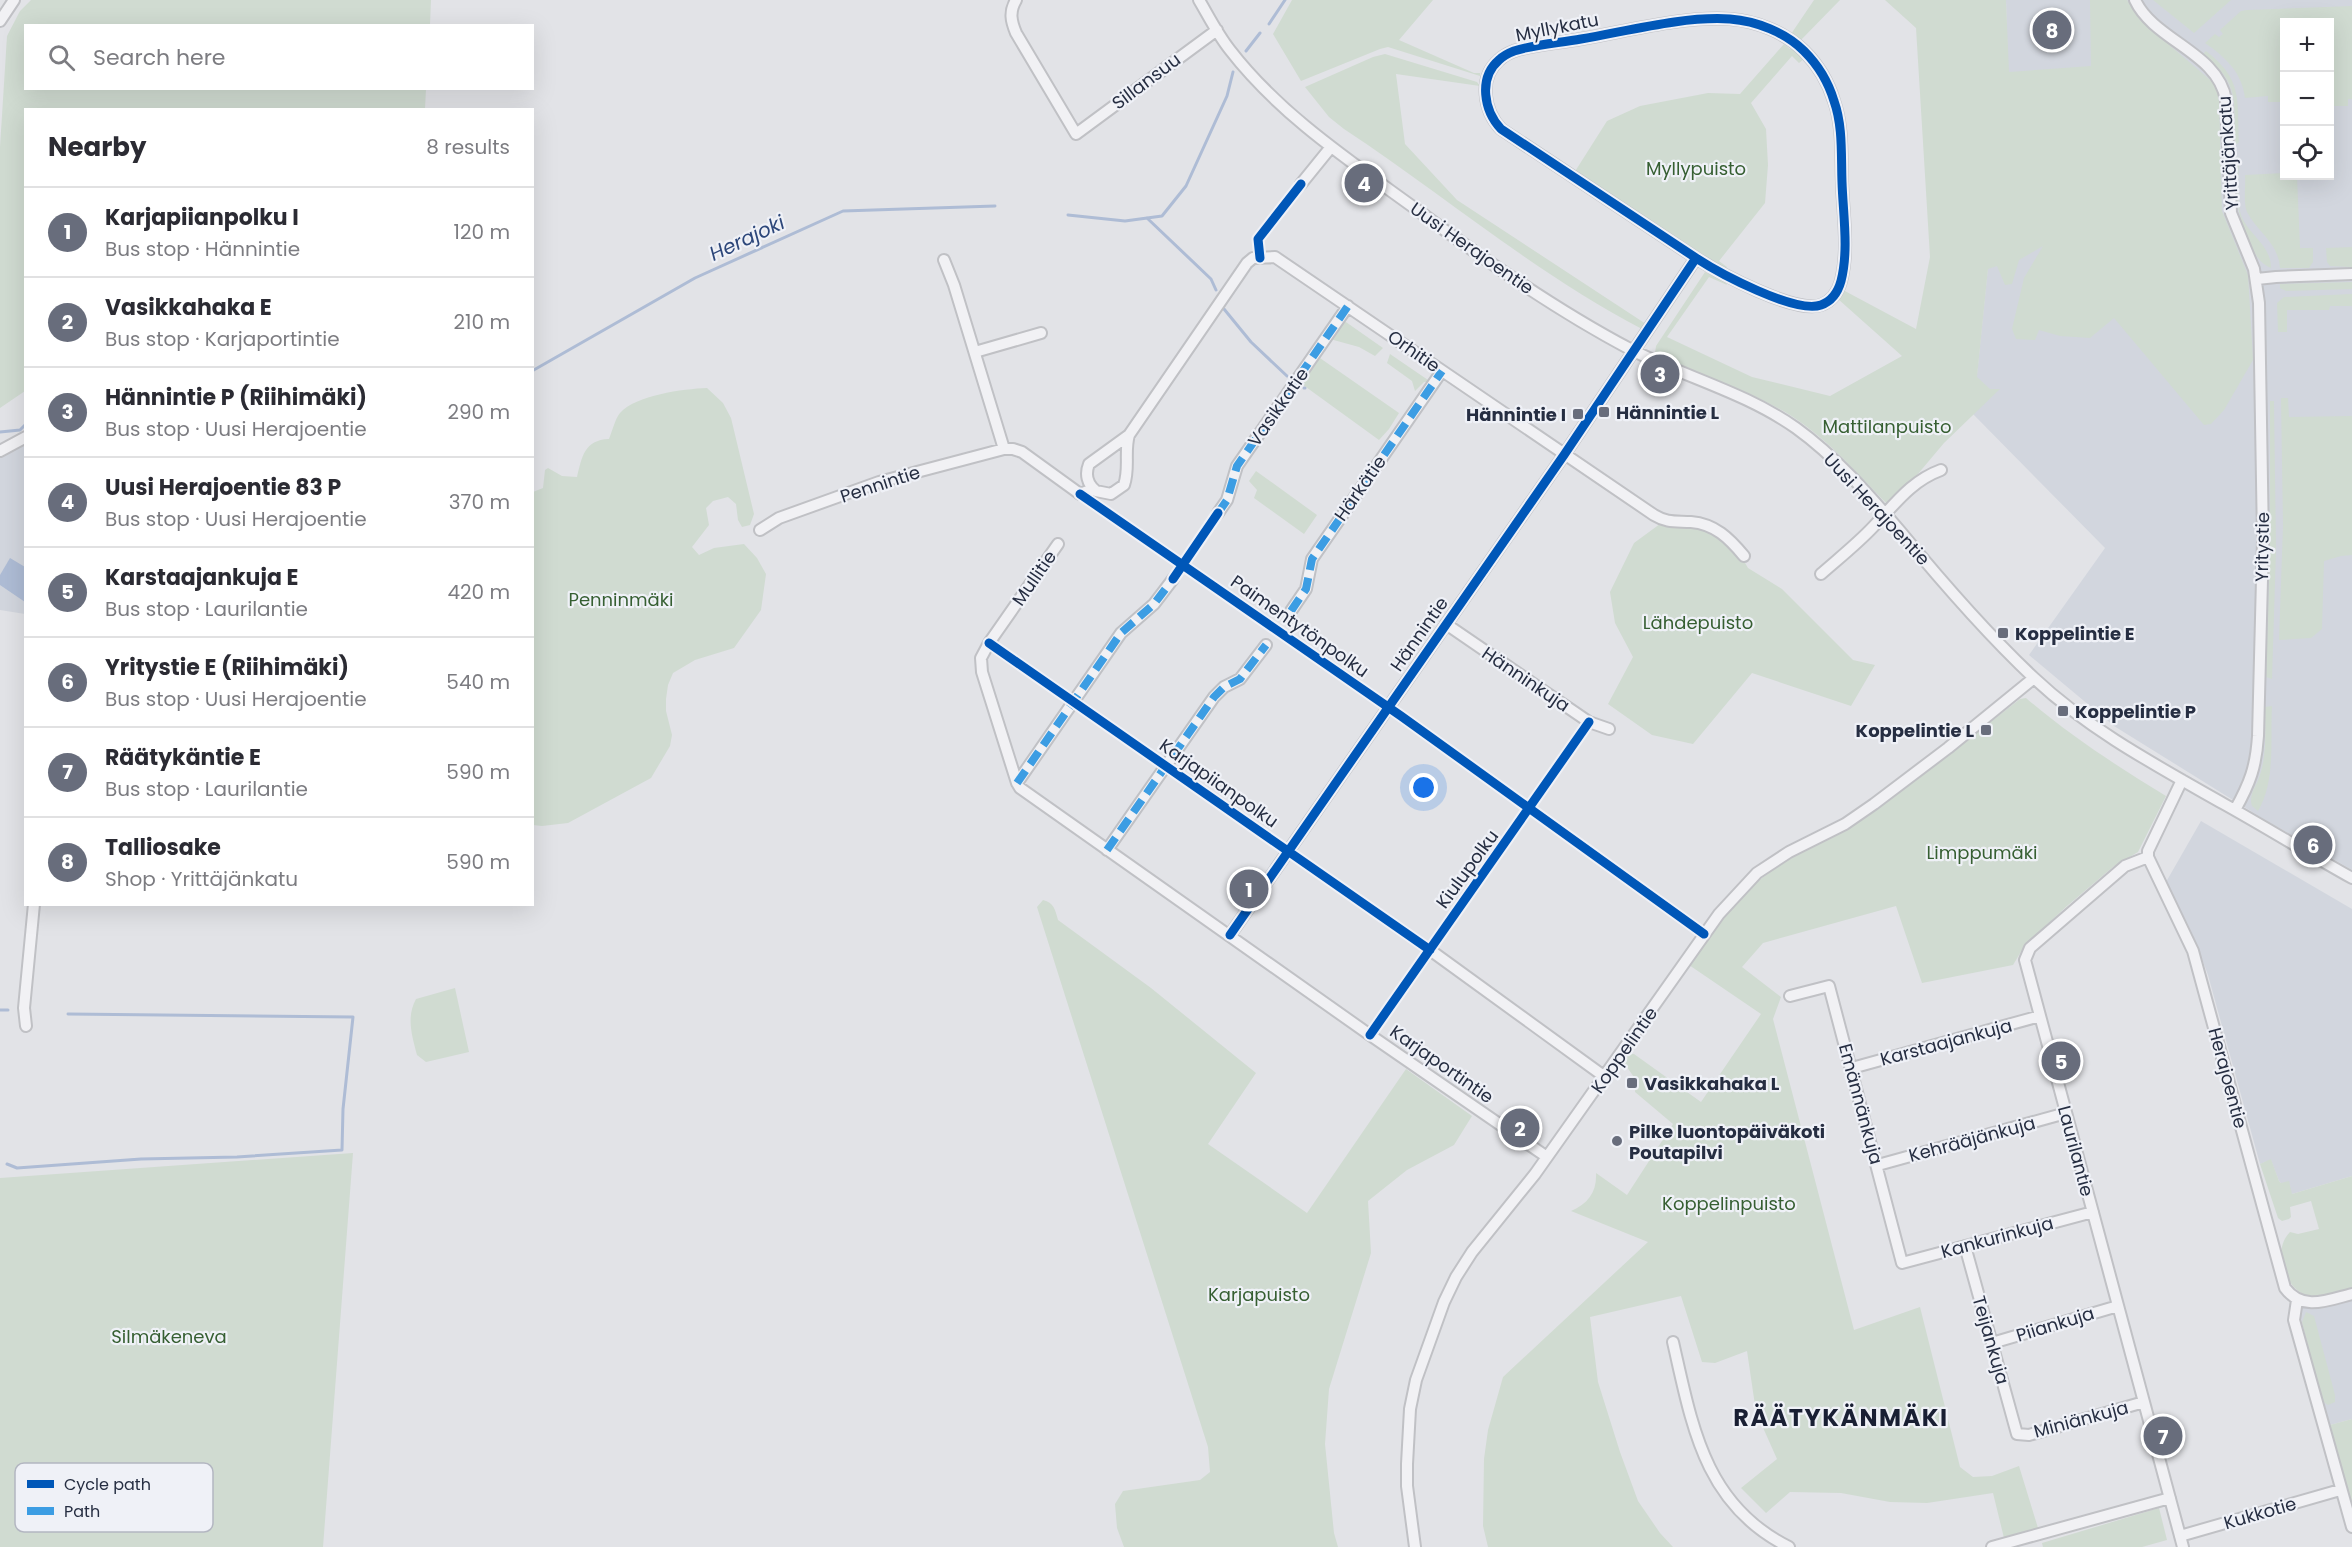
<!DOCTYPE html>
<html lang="en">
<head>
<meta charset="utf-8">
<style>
	:root { --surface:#fff; --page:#f2f2f3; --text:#2b2b33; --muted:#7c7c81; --line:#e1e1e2; --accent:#686d7c }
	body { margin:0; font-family:Poppins,sans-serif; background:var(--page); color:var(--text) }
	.controls { position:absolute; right:18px; top:18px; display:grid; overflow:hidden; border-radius:0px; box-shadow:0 6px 24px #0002 }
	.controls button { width:54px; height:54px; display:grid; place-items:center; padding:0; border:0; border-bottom:2px solid var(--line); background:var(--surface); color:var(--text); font:30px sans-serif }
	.you { position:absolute; left:1424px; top:788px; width:21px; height:21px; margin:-15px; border:4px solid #fff; border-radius:50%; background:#1a73e8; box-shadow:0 0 0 9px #1a73e833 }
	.badge { display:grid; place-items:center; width:39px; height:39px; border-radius:50%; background:var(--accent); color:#fff; font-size:20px; font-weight:700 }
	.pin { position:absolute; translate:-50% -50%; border:3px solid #fff; box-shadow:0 2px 6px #0006 }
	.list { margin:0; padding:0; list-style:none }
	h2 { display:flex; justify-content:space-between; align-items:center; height:78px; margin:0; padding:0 24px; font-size:26px }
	h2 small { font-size:20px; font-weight:400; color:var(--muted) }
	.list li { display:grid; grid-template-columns:39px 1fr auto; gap:18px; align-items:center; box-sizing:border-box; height:90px; padding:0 24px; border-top:2px solid var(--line) }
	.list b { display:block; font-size:22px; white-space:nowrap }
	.list p { margin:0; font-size:20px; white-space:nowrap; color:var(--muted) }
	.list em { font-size:20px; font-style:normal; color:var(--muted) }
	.icon { flex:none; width:33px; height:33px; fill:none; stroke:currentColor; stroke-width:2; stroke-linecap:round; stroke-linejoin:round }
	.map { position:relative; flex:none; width:2352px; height:1547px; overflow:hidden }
	.search { position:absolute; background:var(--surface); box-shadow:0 6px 24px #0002; left:24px; top:24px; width:510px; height:66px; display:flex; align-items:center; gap:15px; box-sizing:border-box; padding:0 21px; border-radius:0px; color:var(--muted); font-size:22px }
	.panel { position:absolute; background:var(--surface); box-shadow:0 6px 24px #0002; left:24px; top:108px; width:510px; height:798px; border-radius:0px }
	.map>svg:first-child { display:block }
	.built { fill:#d2d6de; fill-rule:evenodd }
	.green { fill:#d0dbd1 }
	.water { fill:#aebcd5 }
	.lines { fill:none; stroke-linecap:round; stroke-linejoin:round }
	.stream { stroke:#aebcd5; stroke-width:3 }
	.minor-casing { stroke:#c0c1c5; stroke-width:14 }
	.minor { stroke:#f1f1f4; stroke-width:10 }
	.quiet { stroke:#3c9de3; stroke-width:8; stroke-dasharray:15 8; stroke-linecap:butt }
	.cycleway-casing { stroke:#eff1f7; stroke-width:13 }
	.cycleway { stroke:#0057b8; stroke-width:9 }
	.poi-dot { fill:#686d7c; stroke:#eff1f7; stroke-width:2 }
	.labels { text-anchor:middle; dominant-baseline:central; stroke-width:4.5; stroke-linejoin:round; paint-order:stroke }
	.street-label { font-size:18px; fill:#262e42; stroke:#eff1f7 }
	.park-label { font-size:18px; fill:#365f32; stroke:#eff1f7 }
	.poi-label { font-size:18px; font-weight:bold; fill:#262e42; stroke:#eff1f7; text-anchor:start }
	.water-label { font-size:20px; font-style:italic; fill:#2d477a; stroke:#eff1f7 }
	.district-label { font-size:24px; font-weight:bold; letter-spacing:1.5px; fill:#191f33; stroke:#eff1f7 }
	.key { fill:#eff1f7; stroke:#b3b6c1; stroke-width:1.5 }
	.key-label { font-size:16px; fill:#262e42 }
</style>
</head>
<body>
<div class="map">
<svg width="2352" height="1547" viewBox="0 0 2352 1547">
	<rect width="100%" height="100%" fill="#e2e3e7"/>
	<path class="built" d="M2006 0H2352V870L2262 818 2114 726 2029 655 2105 548 1973 414 2008 72ZM2284 22H2330V176H2284Z
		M25 445V614L0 610V458Z
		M2201 821 2352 909V1176L2292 1194 2279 1181 2271 1160 2260 1164 2208 975 2193 935 2166 882Z
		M2352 1289V1419L2330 1425 2296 1300Z"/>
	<path class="green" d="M31 0H431L430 25 26 26V88L426 89 425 109 26 110 25 391 0 408V147L7 36 20 11Z
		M1292 0H1433L1399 40 1474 73H1480V76L1388 47 1380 49 1301 81 1273 34Z
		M1814 0H1840L1800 41 1791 34Z
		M1885 0H2006L2009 72 2091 66 2090 0H2127L2140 20 2215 84 2219 96 2222 211 2248 275 2253 360 2224 410 2211 424 2204 425 2114 318 2090 338 2060 336 2039 330 2035 340 2016 339 2012 329 2024 278 2043 246 2019 260 2012 284 2005 285 1997 266 1988 269 1977 377 1990 389H2000L1944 443 1912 481 1887 504C1855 471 1824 435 1785 412 1744 388 1697 374 1655 353L1656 346 1705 272 1725 281 1727 285 1709 277 1667 337 1752 377 1830 396 1902 356 1838 299 1843 290 1916 329 1930 257 1916 28Z
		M2153 0H2231L2194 33Z
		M2352 6V99H2348V106H2330V22H2284V108H2281L2280 102H2268V96L2245 98C2242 72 2225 57 2205 43L2215 34 2219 37 2223 34 2220 30 2241 11 2247 10Z
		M1784 44 1790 49 1794 47 1805 58 1799 63 1792 56 1751 103 1766 129 1768 165 1765 203 1719 261 1727 267 1725 270 1574 173 1607 121 1640 106 1708 93 1740 94Z
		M2206 51C2243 80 2237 98 2239 142L2237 144H2235C2234 100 2240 84 2203 54Z
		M1385 54 1477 82 1480 86 1396 74 1405 144 1457 200 1646 324 1642 329C1535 273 1444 195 1344 129L1329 117 1305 87 1373 57Z
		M2239 157C2239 175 2236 198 2241 215 2248 235 2271 244 2271 268 2259 263 2255 254 2250 243 2235 209 2236 194 2235 158Z
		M2284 173V176H2297L2300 248H2313V262L2309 268H2280C2278 242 2258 233 2247 212 2243 202 2246 185 2245 175Z
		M2352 247V267L2330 266 2327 262 2326 248Z
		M2352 282V289L2286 291 2280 288V284Z
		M2352 294V306H2330L2329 310H2287V332H2278L2277 303 2284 297Z
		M1343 320 1383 348 1375 356 1359 347 1330 339Z
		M1390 354 1428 380 1427 382H1424L1415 391 1412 381 1387 363Z
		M1317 356 1399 413 1389 429 1379 440 1299 382Z
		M707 388 723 403 731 418 754 514 750 525 742 527 738 520 736 504 728 497 713 501 706 508 709 525 692 547 699 555 714 548 744 544 757 558 766 574 761 610 734 648 695 660 673 673 668 685 666 699V711L672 735 670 746 651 778 568 823 542 826 533 825V492L543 488 545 470 548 468 562 476 577 477C582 457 584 440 609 439 612 432 615 419 620 413 636 395 683 389 707 388Z
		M2281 398H2288L2289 417 2352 416V555L2341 556 2324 561 2322 629 2311 638 2279 640 2283 526Z
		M2270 401H2274L2276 550 2272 679 2266 677 2270 549Z
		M1256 471 1317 515 1304 534 1254 498 1257 490 1249 481Z
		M1664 521 1692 522 1731 539 1748 568 1782 589 1853 660 1875 665 1851 706 1752 673 1693 744 1652 735 1608 704 1633 657 1615 623 1610 592 1634 543Z
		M2026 698C2070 736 2117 766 2166 796L2138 852 2113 867 2067 906 2025 945 2013 965 1922 983 1896 906 1763 943 1742 967 1781 997 1773 1019 1854 1330 1920 1307 1960 1467 1973 1477 1992 1476 2019 1466 2038 1528 2004 1538 1993 1493 1927 1503 1890 1502 1841 1493 1790 1492 1766 1513 1741 1488 1777 1459 1756 1412 1747 1351 1715 1363 1702 1362 1681 1296 1590 1317 1598 1382 1620 1452 1638 1501 1660 1533 1673 1547H1488L1483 1526 1484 1459 1488 1430 1503 1377 1648 1242 1571 1211C1588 1204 1597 1192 1596 1173L1627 1195 1673 1124 1635 1092 1636 1080 1622 1060 1628 1053 1634 1054 1701 1102 1761 1014 1689 965 1733 905 1750 887 1781 864 1886 803 2020 699Z
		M2272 706C2270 739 2276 781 2258 811L2252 806C2248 795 2257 785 2260 775 2267 754 2265 729 2265 707Z
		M1043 900C1054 903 1055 909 1058 920L1151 988 1256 1073 1208 1144 1307 1213 1406 1069 1472 1116 1454 1145 1407 1170 1368 1201 1371 1253 1329 1389 1325 1444 1334 1533 1338 1547H1124L1117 1528 1115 1504 1123 1491 1200 1480 1210 1472 1208 1447 1037 907Z
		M455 988 469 1052 426 1062 417 1055C412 1036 406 1017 416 999Z
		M353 1153 323 1547H0V1178Z
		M2271 1159 2279 1181 2281 1183 2289 1181 2292 1194 2352 1176V1289C2340 1292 2322 1300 2310 1297 2285 1290 2271 1251 2290 1232L2298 1234 2319 1229 2311 1201 2290 1207 2291 1217 2289 1219 2282 1221 2278 1218 2260 1164Z
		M2306 1312 2314 1316 2335 1395V1402L2328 1405 2322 1401 2302 1322Z
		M2352 1419V1506L2330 1425Z
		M2159 1508 2167 1540 2142 1547H2043L2042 1543Z"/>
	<path class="water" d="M10 558 25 567V602L0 585V575Z"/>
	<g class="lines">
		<path class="stream" d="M1269 24 1285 0
			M1246 51 1260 33
			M1068 215 1125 221 1162 216 1186 186 1227 96 1233 72
			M1147 218 1211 279 1216 290
			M1224 309 1251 342 1287 376
			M532 371 695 278 843 211 995 206
			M1304 388H1305
			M0 432 20 430 26 424
			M0 1010H8
			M7 1164 17 1168 141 1159 237 1157 342 1150 343 1109 353 1017 68 1014"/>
		<g class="minor-casing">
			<path id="minor" d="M1016 0C1009 12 1011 21 1016 33L1076 134 1217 30
				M1199 0C1209 17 1218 35 1230 50 1281 116 1353 163 1420 212 1487 262 1556 310 1630 349 1684 377 1745 392 1796 428 1835 456 1869 495 1900 531 1942 582 1986 633 2034 678 2089 730 2159 767 2224 804 2267 828 2309 854 2352 878
				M2135 0C2154 41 2218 52 2226 100L2231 213 2254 269 2259 303 2263 540 2258 736C2256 767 2250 783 2235 810
				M0 21 14 0
				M1301 184 1331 147
				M944 260 954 285 1004 449
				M2257 279 2276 277 2352 274
				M975 352 1041 333
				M1129 435C1124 451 1130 469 1124 485L1111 494 1096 491C1087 484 1085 474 1089 464L1129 435 1247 263 1253 258 1275 257 1654 515C1667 523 1676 521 1691 522 1715 524 1729 538 1744 556
				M0 451 26 437
				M1218 513 1227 500 1237 466 1348 306
				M760 530 779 518 879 482 1004 449H1013L1022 452 1080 494 1093 489
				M1058 544 989 643 981 658 982 672 1017 783 1020 788 1370 1035 1547 1157
				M1821 574C1838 559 1857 544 1873 527 1895 504 1911 481 1941 470
				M1291 611 1306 589 1312 559 1442 371
				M1446 624 1589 722 1609 729
				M2182 780 2148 851V857L2193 951 2285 1288C2303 1312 2328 1300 2352 1294
				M1017 783 1121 633 1154 604 1173 579
				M1107 850 1214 697 1224 687 1240 679 1266 645
				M2148 857 2125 866 2030 948 2025 960 2183 1547
				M1230 935 1564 455 1696 258C1719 273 1795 314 1821 305 1832 301 1838 292 1841 281 1849 250 1843 214 1842 182 1841 155 1843 126 1834 101 1828 81 1818 65 1804 51 1785 32 1756 21 1730 19 1683 16 1628 31 1581 39 1560 43 1535 44 1514 51 1509 53 1503 56 1499 60 1478 78 1484 111 1501 129L1696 258
				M1430 950 1605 1077
				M1790 996 1829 986 1902 1263 2093 1212
				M26 1026 24 1008 34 904
				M1852 1068 2040 1016
				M1878 1165 2066 1113
				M1965 1246 2017 1434 2029 1435 2144 1402
				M2297 1300 2294 1320 2352 1527
				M1673 1342C1692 1425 1704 1505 1789 1547
				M1992 1343 2118 1306
				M2180 1536 2340 1490
				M1415 1547 1407 1486V1464L1410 1409 1416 1380 1444 1302 1456 1277 1472 1252 1535 1174 1719 914 1757 873 1789 852 1845 824 1874 804 1948 748 2034 678
				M1992 1547 2170 1498"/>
		</g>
		<use href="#minor" class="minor"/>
		<path class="quiet" d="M1218 513 1227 500 1237 466 1348 306
			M1291 611 1306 589 1312 559 1442 371
			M1017 783 1121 633 1154 604 1173 579
			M1107 850 1214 697 1224 687 1240 679 1266 645"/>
		<g class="cycleway-casing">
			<path id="cycleway" d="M1260 258 1258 239 1301 184
				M1080 494 1401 716 1704 934
				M1173 579 1218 513
				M989 643 1430 950
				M1230 935 1564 455 1696 258C1719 273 1795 314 1821 305 1832 301 1838 292 1841 281 1849 250 1843 214 1842 182 1841 155 1843 126 1834 101 1828 81 1818 65 1804 51 1785 32 1756 21 1730 19 1683 16 1628 31 1581 39 1560 43 1535 44 1514 51 1509 53 1503 56 1499 60 1478 78 1484 111 1501 129L1696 258
				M1370 1035 1589 722"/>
		</g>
		<use href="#cycleway" class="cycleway"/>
	</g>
	<g class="poi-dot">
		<rect x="1598" y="406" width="12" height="12" rx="3"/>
		<rect x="1572" y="408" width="12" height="12" rx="3"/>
		<rect x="1997" y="627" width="12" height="12" rx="3"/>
		<rect x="2057" y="705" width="12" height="12" rx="3"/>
		<rect x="1980" y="724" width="12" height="12" rx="3"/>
		<rect x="1626" y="1077" width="12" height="12" rx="3"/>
		<circle cx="1617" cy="1141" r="6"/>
	</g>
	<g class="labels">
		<g class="street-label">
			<text transform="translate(1557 27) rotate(-11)">Myllykatu</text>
			<text transform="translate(1146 81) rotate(-37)">Sillansuu</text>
			<text transform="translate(2228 153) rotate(-94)">Yrittäjänkatu</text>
			<text transform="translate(1472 248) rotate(35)">Uusi Herajoentie</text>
			<text transform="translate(1414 351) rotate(35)">Orhitie</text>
			<text transform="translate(1278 407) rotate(-55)">Vasikkatie</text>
			<text transform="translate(880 484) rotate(-18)">Pennintie</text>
			<text transform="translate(1360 488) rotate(-55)">Härkätie</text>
			<text transform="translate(1877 509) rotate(47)">Uusi Herajoentie</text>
			<text transform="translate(2262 547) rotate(-89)">Yritystie</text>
			<text transform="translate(1034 578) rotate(-55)">Mullitie</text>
			<text transform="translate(1300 626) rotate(35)">Paimentytönpolku</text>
			<text transform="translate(1419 634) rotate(-55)">Hännintie</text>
			<text transform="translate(1526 679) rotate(34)">Hänninkuja</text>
			<text transform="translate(1219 783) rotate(35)">Karjapiianpolku</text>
			<text transform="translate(1467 869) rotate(-54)">Kiulupolku</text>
			<text transform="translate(1946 1042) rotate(-15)">Karstaajankuja</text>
			<text transform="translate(1624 1050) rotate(-55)">Koppelintie</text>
			<text transform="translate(1442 1064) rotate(35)">Karjaportintie</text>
			<text transform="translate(2228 1078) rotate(75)">Herajoentie</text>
			<text transform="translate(1861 1104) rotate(75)">Emännänkuja</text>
			<text transform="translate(1972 1139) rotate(-15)">Kehrääjänkuja</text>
			<text transform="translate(2076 1151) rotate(75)">Laurilantie</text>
			<text transform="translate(1997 1237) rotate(-15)">Kankurinkuja</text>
			<text transform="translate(2055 1324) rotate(-17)">Piiankuja</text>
			<text transform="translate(1991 1340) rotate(74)">Teijankuja</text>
			<text transform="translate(2081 1419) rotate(-15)">Miniänkuja</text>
			<text transform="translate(2260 1513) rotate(-16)">Kukkotie</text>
		</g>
		<g class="park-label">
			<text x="1696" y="168">Myllypuisto</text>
			<text x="1887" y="426">Mattilanpuisto</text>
			<text x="621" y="599">Penninmäki</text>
			<text x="1698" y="622">Lähdepuisto</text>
			<text x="1982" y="852">Limppumäki</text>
			<text x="1729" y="1203">Koppelinpuisto</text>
			<text x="1259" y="1294">Karjapuisto</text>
			<text x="169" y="1336">Silmäkeneva</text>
		</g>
		<g class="poi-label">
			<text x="1616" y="412">Hännintie L</text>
			<text x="1566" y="414" text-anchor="end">Hännintie I</text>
			<text x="2015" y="633">Koppelintie E</text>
			<text x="2075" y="711">Koppelintie P</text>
			<text x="1974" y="730" text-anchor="end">Koppelintie L</text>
			<text x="1644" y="1083">Vasikkahaka L</text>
			<text x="1629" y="1131">Pilke luontopäiväkoti<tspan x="1629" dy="21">Poutapilvi</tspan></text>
		</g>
		<g class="water-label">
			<text transform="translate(747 238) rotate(-25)">Herajoki</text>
		</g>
		<g class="district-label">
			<text x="1841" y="1417">RÄÄTYKÄNMÄKI</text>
		</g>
	</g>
	<rect x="15" y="1463" width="198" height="69" rx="9" class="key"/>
	<rect x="27" y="1480" width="27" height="8" fill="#0057b8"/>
	<rect x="27" y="1507" width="27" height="8" fill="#3c9de3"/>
	<g class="key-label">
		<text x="64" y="1490">Cycle path</text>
		<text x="64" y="1517">Path</text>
	</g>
</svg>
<div class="controls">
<button>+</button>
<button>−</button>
<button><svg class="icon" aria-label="locate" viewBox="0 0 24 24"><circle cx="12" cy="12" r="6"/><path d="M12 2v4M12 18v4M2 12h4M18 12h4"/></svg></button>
</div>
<div class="you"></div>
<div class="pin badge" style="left:1249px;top:889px">1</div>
<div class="pin badge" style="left:1520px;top:1128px">2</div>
<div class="pin badge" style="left:1660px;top:374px">3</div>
<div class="pin badge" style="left:1364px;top:183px">4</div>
<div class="pin badge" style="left:2061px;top:1061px">5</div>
<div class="pin badge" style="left:2313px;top:845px">6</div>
<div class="pin badge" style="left:2163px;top:1436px">7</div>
<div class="pin badge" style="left:2052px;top:30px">8</div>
<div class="search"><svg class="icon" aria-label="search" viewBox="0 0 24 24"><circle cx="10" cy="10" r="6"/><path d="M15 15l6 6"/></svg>Search here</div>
<section class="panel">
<h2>Nearby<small>8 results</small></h2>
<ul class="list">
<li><span class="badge">1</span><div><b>Karjapiianpolku I</b><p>Bus stop · Hännintie</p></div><em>120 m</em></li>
<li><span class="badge">2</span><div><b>Vasikkahaka E</b><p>Bus stop · Karjaportintie</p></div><em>210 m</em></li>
<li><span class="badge">3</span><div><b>Hännintie P (Riihimäki)</b><p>Bus stop · Uusi Herajoentie</p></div><em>290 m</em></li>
<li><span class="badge">4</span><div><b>Uusi Herajoentie 83 P</b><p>Bus stop · Uusi Herajoentie</p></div><em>370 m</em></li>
<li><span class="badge">5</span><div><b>Karstaajankuja E</b><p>Bus stop · Laurilantie</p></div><em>420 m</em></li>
<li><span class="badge">6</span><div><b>Yritystie E (Riihimäki)</b><p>Bus stop · Uusi Herajoentie</p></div><em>540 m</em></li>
<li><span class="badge">7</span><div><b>Räätykäntie E</b><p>Bus stop · Laurilantie</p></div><em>590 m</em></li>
<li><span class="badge">8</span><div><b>Talliosake</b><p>Shop · Yrittäjänkatu</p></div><em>590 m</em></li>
</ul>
</section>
</div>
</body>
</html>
